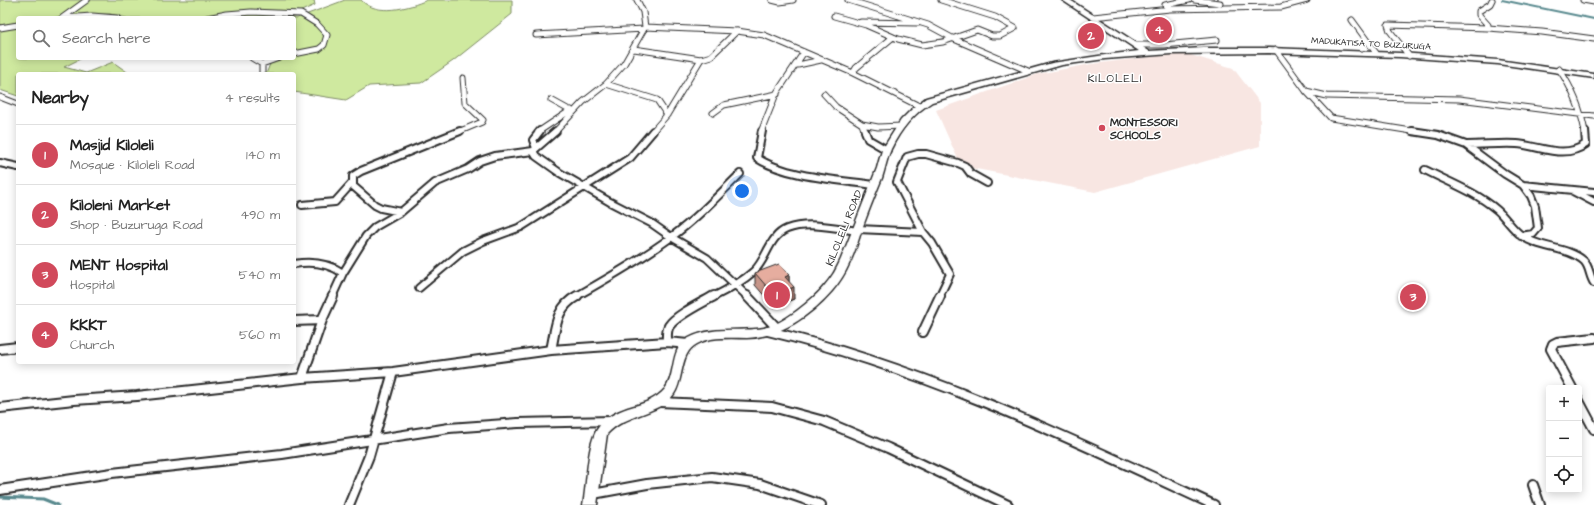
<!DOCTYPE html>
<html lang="en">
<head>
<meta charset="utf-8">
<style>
	:root { --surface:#fff; --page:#f6f6f6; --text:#222; --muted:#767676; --line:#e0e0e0; --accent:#d1495b }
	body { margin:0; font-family:"Architects Daughter",sans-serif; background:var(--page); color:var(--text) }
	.controls { position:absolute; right:12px; bottom:12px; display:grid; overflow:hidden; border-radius:4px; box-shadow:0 2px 10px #0003 }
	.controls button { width:36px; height:36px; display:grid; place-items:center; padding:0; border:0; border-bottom:1px solid var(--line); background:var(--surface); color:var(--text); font:20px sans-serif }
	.you { position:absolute; left:742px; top:191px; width:14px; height:14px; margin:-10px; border:3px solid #fff; border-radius:50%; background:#1a73e8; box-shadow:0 0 0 6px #1a73e833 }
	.badge { display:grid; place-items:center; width:26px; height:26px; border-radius:50%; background:var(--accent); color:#fff; font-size:13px; font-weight:700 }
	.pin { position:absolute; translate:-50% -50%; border:2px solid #fff; box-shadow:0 1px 4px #0006 }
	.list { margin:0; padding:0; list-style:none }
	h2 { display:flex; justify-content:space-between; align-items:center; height:52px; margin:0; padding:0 16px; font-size:17px }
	h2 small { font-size:13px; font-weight:400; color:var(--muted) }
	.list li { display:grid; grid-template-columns:26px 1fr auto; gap:12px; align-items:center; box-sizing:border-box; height:60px; padding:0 16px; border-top:1px solid var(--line) }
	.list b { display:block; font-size:15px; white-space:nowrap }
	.list p { margin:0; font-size:13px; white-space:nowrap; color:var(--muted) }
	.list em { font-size:13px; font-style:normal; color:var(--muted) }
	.icon { flex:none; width:22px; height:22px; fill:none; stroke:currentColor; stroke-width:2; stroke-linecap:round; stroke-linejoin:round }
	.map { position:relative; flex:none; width:1594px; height:505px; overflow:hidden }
	.search { position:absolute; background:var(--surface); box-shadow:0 2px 10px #0003; left:16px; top:16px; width:280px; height:44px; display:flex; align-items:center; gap:10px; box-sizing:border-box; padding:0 14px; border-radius:4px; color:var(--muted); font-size:15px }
	.panel { position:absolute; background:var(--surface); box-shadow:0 2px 10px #0003; left:16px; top:72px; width:280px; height:292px; border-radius:4px }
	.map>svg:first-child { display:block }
	.built { fill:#f8e6e2 }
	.green { fill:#cfe99f; stroke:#7d8a65 }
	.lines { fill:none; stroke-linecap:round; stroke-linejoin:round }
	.stream-far1 { stroke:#58898e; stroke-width:2 }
	.stream { stroke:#58898e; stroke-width:3 }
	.street-far2-casing { stroke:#2b2b2b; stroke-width:7 }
	.street-far1-casing { stroke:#2b2b2b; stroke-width:10 }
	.street-casing { stroke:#2b2b2b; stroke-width:12 }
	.secondary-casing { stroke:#2b2b2b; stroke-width:3 }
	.street-far2 { stroke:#fff; stroke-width:5 }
	.street-far1 { stroke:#fff; stroke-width:6 }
	.street { stroke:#fff; stroke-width:8 }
	.secondary { fill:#fff; fill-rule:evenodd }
	.wall { fill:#c69589; stroke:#2b2b2b }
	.shaded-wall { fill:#a1796f; stroke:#2b2b2b }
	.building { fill:#e6ad9f; stroke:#2b2b2b }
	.poi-dot { fill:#d1495b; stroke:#fff; stroke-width:1.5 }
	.labels { text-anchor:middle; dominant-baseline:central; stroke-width:3; stroke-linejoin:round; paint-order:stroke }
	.far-street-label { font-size:9px; fill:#2b2b2b; stroke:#fff }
	.far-quarter-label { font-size:11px; letter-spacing:1px; fill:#2b2b2b; stroke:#fff }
	.poi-label { font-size:11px; font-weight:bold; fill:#2b2b2b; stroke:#fff; text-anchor:start }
	.street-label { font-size:11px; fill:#2b2b2b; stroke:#fff }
</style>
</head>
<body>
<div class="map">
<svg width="1594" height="505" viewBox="0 0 1594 505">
	<rect width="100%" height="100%" fill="#fff"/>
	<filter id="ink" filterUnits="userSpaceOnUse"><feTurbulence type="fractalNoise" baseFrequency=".025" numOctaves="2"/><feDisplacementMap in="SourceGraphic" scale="8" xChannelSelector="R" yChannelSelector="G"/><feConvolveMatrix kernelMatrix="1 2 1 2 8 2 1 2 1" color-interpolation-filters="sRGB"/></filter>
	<g filter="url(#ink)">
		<path class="built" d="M1184 53 1233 68 1260 103V146L1095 192 961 166 936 110 1038 74 1091 64Z"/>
		<path class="green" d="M0 0H314L315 5 299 12 206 17 203 18H127L110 14 73 15 51 18H18V23L0 25Z
			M345 0H361C377 17 409 8 427 0H512V14L453 61 421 83 369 86 346 100 294 92V74H266L270 64 261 58H294V18H216L249 14 297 18Z
			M18 27V58H82L64 67 86 73 113 62 130 74H18V96L0 90V29Z"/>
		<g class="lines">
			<path class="stream-far1" d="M1502 0 1594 19"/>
			<path class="stream" d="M0 497 43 499 58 505"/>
			<g class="street-far2-casing">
				<path id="street-far2" d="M637 0 643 12 645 27 737 31 764 35 853 73 919 106
					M772 0 780 2 793 0
					M848 0 928 25 954 39 1028 71
					M1194 0 1220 3
					M1583 0 1594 2
					M1165 5 1189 0
					M834 16 866 25 898 39 922 45 943 42 977 30 992 36H1000L1015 28 995 17 941 0
					M1093 17 1170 9 1281 7 1307 0
					M62 18 87 0
					M63 18 92 16 117 18
					M207 18 227 14 251 12 301 14 317 24 327 35 324 45 319 49 294 54
					M1352 20 1376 53
					M861 22 918 23
					M0 28 18 25
					M1488 28 1542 32 1594 39
					M536 35 644 29
					M1136 45H1164L1217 40
					M634 49 701 59 711 56 737 31
					M1276 50 1306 91 1331 118 1418 132
					M1409 56 1390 31 1388 25 1488 28V25L1479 15V11L1490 4 1492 0
					M252 58 262 64V74
					M262 64 279 58
					M798 65 821 60
					M1559 69C1572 88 1581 110 1585 132
					M853 73 856 68 893 37
					M606 84 657 100 667 115
					M1306 91 1327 96 1459 99 1594 116
					M824 94 836 107 862 124 865 132
					M0 97 18 104
					M551 100 571 111
					M713 113 724 105 777 94
					M862 124 878 127 902 126
					M458 132 482 122 483 120 465 103 463 78
					M538 132 571 110
					M555 132 583 102 606 84 624 64 645 27
					M652 132 667 115 701 59
					M761 132 776 94 804 52"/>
			</g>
			<g class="street-far1-casing">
				<path id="street-far1" d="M556 131 533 151 536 156 560 173 610 202 651 223 671 237 707 258 748 297
					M762 131 757 158C785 177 840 180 874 185
					M865 131 868 139 887 150
					M1412 131 1438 135 1466 145 1505 174 1523 185 1531 196 1535 206 1538 228 1533 234 1521 236
					M1467 145C1484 145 1500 143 1517 144 1541 146 1564 160 1586 144L1585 131
					M536 148 533 140 540 131
					M0 163 18 167
					M1425 170C1449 182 1476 192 1497 210 1506 218 1512 229 1522 236 1540 249 1567 246 1584 261 1590 267 1589 276 1594 283
					M1523 185 1594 192
					M1573 191 1594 202
					M302 205 335 202 352 183
					M401 212 381 208 375 205 353 186V176L361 171 460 131
					M858 229 923 232 932 243 950 274 939 297
					M923 232 897 182 907 157 918 154H926L958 163 965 166 971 174 987 183
					M294 264C312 261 328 263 343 273
					M419 288 463 251 483 241 521 227 630 158 653 131
					M332 297 343 273 366 236 375 227 401 212 435 183 468 169 480 161 495 156 533 151
					M575 297C607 279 640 260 670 238 696 219 718 196 740 174
					M713 297C727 290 742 282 754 271 767 259 769 236 787 229 808 221 836 228 857 231"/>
			</g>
			<g class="street-casing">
				<path id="street" d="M747 296 777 328
					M294 321 322 320
					M768 331C924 368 1069 438 1214 505
					M923 332 940 296
					M667 342C667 337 666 331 669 326 676 315 702 303 714 296
					M0 349 18 347
					M551 350C556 328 555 308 577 296
					M302 378 322 320 333 296
					M1572 388 1551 349 1553 344 1557 342 1594 338
					M1579 401 1594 429
					M659 402 772 407 824 421 888 448 1008 505
					M0 408 74 400 137 396 302 378 393 372 551 350 667 342 688 344
					M1533 485 1540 505
					M0 490 112 473 282 454 449 428 518 423 613 421
					M593 494 647 484 712 477 760 484 821 505
					M349 505 369 456 393 372"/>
			</g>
			<g class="secondary-casing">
				<path id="secondary" d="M1062 0H1070L1149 51 1204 48H1269L1400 53 1498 60 1594 74V78L1498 64 1400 57 1269 53 1171 54 1105 59 1062 65 932 102C914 113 900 130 891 149 887 158 885 169 882 178 875 195 868 212 862 229 855 251 848 273 832 291 811 315 780 337 747 338 731 338 711 336 697 344 679 353 684 380 674 394 659 415 626 413 607 434L597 505H583C587 485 587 443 598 428 605 417 617 412 628 408 641 404 656 400 665 389 677 373 669 348 689 338 712 326 739 332 764 328 782 325 814 299 825 285 832 277 837 268 841 259L877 168 882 150 901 120 913 108 926 98 1052 63 1105 55 1139 51Z"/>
			</g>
			<use href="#street-far2" class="street-far2"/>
			<use href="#street-far1" class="street-far1"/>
			<use href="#street" class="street"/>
			<use href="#secondary" class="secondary"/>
		</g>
		<path class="wall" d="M755 273 789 275V282L794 299 774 307 755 285Z"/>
		<path class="shaded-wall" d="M789 275V287L785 277Z
			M794 287V299L774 307V295Z"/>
		<path class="building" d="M779 264 789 275 785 277 794 287 774 295 755 273Z"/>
	</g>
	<circle class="poi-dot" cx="1102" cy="128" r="4"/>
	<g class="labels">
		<g class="far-street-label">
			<text transform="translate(1371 44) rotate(3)">MADUKATISA TO BUZURUGA</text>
		</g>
		<g class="far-quarter-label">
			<text x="1115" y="78">KILOLELI</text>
		</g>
		<g class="poi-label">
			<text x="1110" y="122">MONTESSORI<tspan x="1110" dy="13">SCHOOLS</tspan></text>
		</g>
		<g class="street-label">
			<text transform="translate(844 228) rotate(-68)">KILOLELI ROAD</text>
		</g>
	</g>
</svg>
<div class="controls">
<button>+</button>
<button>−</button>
<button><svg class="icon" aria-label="locate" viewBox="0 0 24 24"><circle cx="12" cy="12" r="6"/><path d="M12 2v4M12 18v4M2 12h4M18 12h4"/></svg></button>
</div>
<div class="you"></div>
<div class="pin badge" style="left:777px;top:295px">1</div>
<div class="pin badge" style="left:1091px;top:36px">2</div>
<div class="pin badge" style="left:1413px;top:297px">3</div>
<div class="pin badge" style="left:1159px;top:30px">4</div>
<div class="search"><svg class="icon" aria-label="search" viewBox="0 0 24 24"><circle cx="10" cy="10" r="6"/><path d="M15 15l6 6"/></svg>Search here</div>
<section class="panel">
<h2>Nearby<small>4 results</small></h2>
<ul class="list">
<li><span class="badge">1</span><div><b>Masjid Kiloleli</b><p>Mosque · Kiloleli Road</p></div><em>140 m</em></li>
<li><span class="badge">2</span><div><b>Kiloleni Market</b><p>Shop · Buzuruga Road</p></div><em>490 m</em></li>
<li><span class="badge">3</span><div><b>MENT Hospital</b><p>Hospital</p></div><em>540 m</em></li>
<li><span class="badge">4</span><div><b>KKKT</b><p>Church</p></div><em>560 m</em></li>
</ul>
</section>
</div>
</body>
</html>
